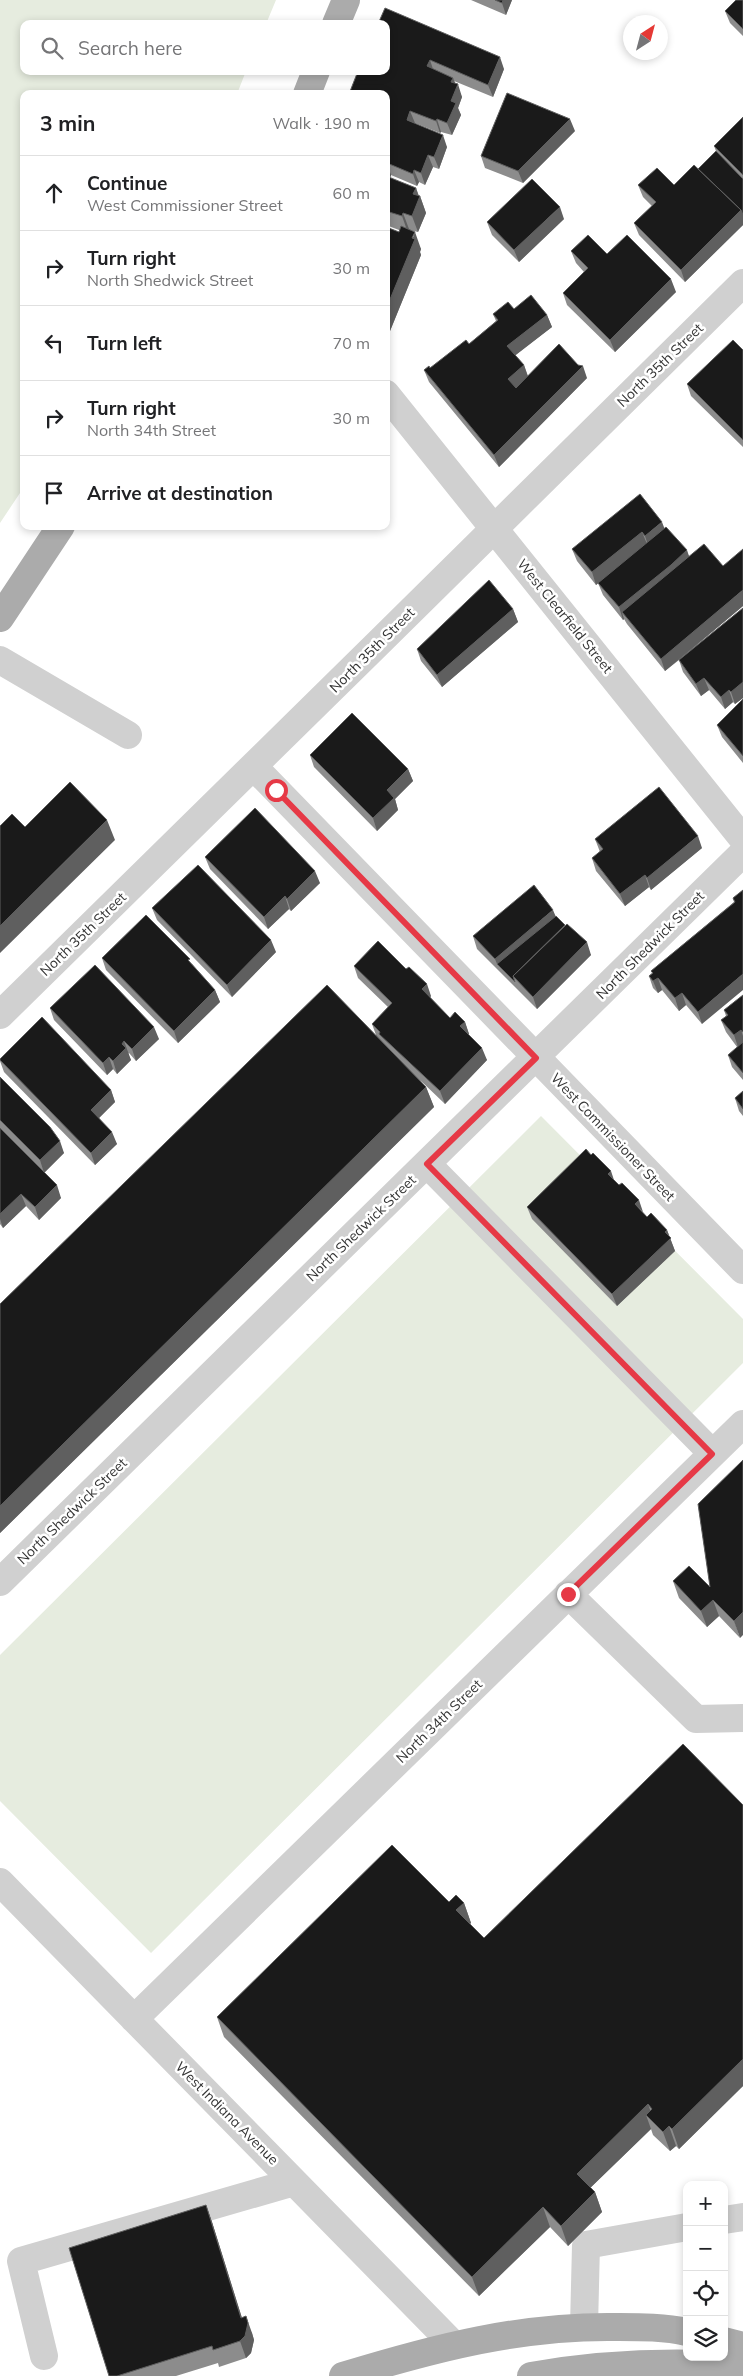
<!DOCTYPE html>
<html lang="en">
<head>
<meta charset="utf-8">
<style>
	:root { --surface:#fff; --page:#f6f6f6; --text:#202124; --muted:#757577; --line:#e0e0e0 }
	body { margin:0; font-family:Mulish,sans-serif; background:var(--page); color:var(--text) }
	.controls { position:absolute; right:15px; bottom:15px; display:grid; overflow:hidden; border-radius:10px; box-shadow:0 2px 8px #0003 }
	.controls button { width:45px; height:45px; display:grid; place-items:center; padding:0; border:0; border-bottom:1px solid var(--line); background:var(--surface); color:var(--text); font:25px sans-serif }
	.compass { position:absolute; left:623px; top:15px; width:45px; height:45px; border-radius:50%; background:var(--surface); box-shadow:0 2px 8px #0003; rotate:36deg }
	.stop { position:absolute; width:15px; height:15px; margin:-11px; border:4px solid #e63946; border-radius:50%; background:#fff }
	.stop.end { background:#e63946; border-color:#fff; box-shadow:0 1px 5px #0008 }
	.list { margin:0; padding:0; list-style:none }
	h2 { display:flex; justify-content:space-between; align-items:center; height:65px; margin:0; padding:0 20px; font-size:21px }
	h2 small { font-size:16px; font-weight:400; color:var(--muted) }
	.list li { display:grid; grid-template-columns:32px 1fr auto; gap:15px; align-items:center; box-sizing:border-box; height:75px; padding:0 20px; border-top:1px solid var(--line) }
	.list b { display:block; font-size:19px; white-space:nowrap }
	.list p { margin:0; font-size:16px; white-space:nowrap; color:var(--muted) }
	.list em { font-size:16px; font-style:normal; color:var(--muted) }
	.icon { flex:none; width:28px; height:28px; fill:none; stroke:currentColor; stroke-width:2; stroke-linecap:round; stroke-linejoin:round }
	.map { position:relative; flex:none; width:743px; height:2376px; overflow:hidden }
	.search { position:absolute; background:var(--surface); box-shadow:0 2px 8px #0003; left:20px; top:20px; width:370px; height:55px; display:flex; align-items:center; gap:12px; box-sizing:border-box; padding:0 18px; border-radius:10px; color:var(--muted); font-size:19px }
	.panel { position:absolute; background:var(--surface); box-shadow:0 2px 8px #0003; left:20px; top:90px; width:370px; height:440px; border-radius:10px }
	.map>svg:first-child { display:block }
	.green { fill:#e6ecdf }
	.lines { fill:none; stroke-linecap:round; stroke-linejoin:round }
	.minor { stroke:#d0d0d0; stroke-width:28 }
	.major { stroke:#ababab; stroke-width:28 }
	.wall { fill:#8c8c8c }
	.shaded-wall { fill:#5f5f5f }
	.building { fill:#1a1a1a; stroke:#5f5f5f }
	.route { stroke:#e63946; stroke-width:6 }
	.labels { text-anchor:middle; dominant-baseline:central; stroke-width:5; stroke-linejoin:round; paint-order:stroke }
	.street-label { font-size:14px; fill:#333; stroke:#fff }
</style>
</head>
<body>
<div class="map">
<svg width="743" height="2376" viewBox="0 0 743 2376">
	<rect width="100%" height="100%" fill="#fff"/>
	<path class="green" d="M0 0H276L266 24H24V71H246L237 94H24V487L0 523Z
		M541 1116 743 1319V1363L151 1953 0 1801V1655Z"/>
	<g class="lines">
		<path class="minor" d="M386 394 743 839
			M0 660 128 735
			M254 767 743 1270
			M0 1015C249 772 495 527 743 283
			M427 1164 712 1453
			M0 1582 743 853
			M568 1594 696 1719 743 1718
			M0 1882 453 2344
			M134 2019 743 1424
			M724 2220 743 2217
			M584 2327 586 2245 687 2227
			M44 2356 21 2261 294 2182"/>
		<path class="major" d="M336 24 346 0
			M307 94 316 71
			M0 618 61 526
			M724 2341 743 2346
			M343 2376C435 2348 522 2325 619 2327 641 2327 665 2327 687 2332
			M531 2376C600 2364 673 2361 743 2366"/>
	</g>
	<path class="wall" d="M471 0H512L506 15Z
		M743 0V36L730 23 725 11Z
		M386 24 504 69 493 97 454 81 462 97 458 108 461 115 452 135 441 132 440 133 415 123 447 147 439 169 433 167 425 185 419 182 417 186 391 175 390 178 416 188 419 196H420L426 213 418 232 409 230 421 249 420 252 421 255 390 331 386 326V227L399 232V230L386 225Z
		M743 117V225L685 282 639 235 634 223 652 206 643 197 638 185H674L698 169 716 151 714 146Z
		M575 131 523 183 485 168 481 156Z
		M564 219 519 262 492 235 487 222Z
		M571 251 607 254 676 292 615 352 567 305 563 293 584 272 576 263Z
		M514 309 547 315 552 327 515 355 524 365 528 376 587 378 499 467 429 382 424 370 430 368 469 344 496 321 493 314Z
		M743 350V447L691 396 687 384Z
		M664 528 689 556 743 606 692 649 743 608V698L735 704 733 702 725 709 709 690 701 696 683 672 679 660 665 671 627 624 624 619 623 620 603 595 598 583 596 585 577 561 572 549Z
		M513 609 518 622 442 687 421 661 417 649Z
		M743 699V763L722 737 717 725Z
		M310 755 408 769 413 781 395 799 398 810 377 831 314 767Z
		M595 839 702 848 651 890 649 887 625 906 596 871 592 858 600 852Z
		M205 857 320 883 291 911 289 909 268 929 210 869Z
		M743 890 702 1024 686 1005 679 1011 662 990 658 993 653 988 649 976 652 973 651 971 734 902 733 898Z
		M152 908 276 952 232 997 157 920Z
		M556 916 591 955 537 1009 477 949 473 936Z
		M102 958 192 964 215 990 220 1002 178 1043 106 970Z
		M354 966 431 996 430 998 450 1018 465 1022 469 1034V1035L487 1060 445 1104 420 1080 426 1087 434 1107 0 1533V1304L376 1035 372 1024 388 1007 358 978Z
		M743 995V1080L732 1067 728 1055 737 1047 726 1032 721 1020 726 1016 724 1010Z
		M50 1008 159 1039 136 1061 129 1053 128 1054 131 1060 117 1074 113 1069 107 1075 54 1020Z
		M0 1059 111 1090 115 1102 99 1118 117 1144 95 1165 4 1072 0 1061Z
		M0 1077 64 1153 44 1173 0 1128Z
		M743 1091V1116L739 1111 735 1098Z
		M0 1128 61 1198 39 1220 26 1206 3 1228 0 1224Z
		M591 1155 614 1180 647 1217 667 1230 675 1251 617 1306 532 1219 527 1207Z
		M698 1504 740 1638 719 1616 707 1627 679 1598 673 1581 710 1587Z
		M743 1805V2086L679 2149 676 2146 670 2151 653 2135 651 2129 590 2188 595 2192 602 2212 568 2246 550 2227 479 2296 224 2037 217 2017 449 1902 464 1903 471 1923 470 1924 484 1938Z
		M206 2205 212 2222 242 2318 252 2333 254 2340 251 2353 246 2358 219 2367 218 2363 176 2376H109Z"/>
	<path class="shaded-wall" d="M503 0H512L506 15 502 3Z
		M500 57 504 69 493 97 488 85Z
		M430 60 434 72 427 66Z
		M453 78 457 87 458 84 462 97 458 108 461 115 452 135 447 123 451 101V82Z
		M410 111 415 123 407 120Z
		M437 119 441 132 440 133 436 121Z
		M570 119 575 131 523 183 518 171Z
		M443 135 447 147 439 169 434 157Z
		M428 155 433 167 425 185 421 173Z
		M387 163 391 175 389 181 386 174Z
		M414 170 419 182 417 186 413 174Z
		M416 188 419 197 420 196 426 213 418 232 412 216 413 194Z
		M560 207 564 219 519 262 514 250Z
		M741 210 743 215V225L685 282 681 270Z
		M403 213 409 229 408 233 402 216Z
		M415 232 421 249 420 252 421 255 390 331 386 320V309Z
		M671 279 676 292 615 352 610 340Z
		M547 315 552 327 512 358 507 346Z
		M524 365 528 377 513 391 508 379Z
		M583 366 587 378 499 467 494 455Z
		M662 522 667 535 649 548 645 536Z
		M642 532 647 544 596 585 592 572Z
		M687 550 691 562 622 612 624 619 623 620 619 607Z
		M743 590V606L665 671 661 659Z
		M513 609 518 622 442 687 437 675Z
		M704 678 709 690 701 696 696 684Z
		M743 682V698L735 704 731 692Z
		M729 690 733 702 725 709 721 697Z
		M408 769 413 781 395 799 398 810 377 831 373 818 387 790Z
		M107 820 115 840 0 953V926Z
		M698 836 702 848 651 890 647 878Z
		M315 871 320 883 291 911 287 899Z
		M645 875 649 887 625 906 620 894Z
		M285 896 289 909 268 929 264 917Z
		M553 910 558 922 497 964 495 959Z
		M271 940 276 952 232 997 227 985Z
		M587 942 591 955 537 1009 533 997Z
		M743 974V990L702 1024 698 1012Z
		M658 978 662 990 658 993 653 981Z
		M427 984 431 996 426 1002 422 989Z
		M215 990 220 1002 178 1043 174 1031Z
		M682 993 686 1005 679 1011 675 998Z
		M465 1022 469 1034 465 1039 460 1026Z
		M154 1027 159 1039 136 1061 132 1049Z
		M741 1030 743 1036V1044L738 1047 734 1035Z
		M124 1041 131 1060 117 1074 113 1061 122 1044Z
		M482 1048 487 1060 445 1104 440 1091Z
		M109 1057 113 1069 107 1075 103 1063Z
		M426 1087 434 1107 0 1533V1506Z
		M111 1090 115 1102 95 1122 91 1110Z
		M112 1132 117 1144 95 1165 91 1153Z
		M60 1141 64 1153 44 1173 40 1160Z
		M611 1171 615 1183 608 1174Z
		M57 1185 61 1198 39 1220 35 1207Z
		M21 1194 26 1206 3 1228 0 1219V1214Z
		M639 1200 643 1212 635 1204Z
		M667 1230 675 1251 617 1306 612 1294Z
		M713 1600 719 1616 707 1627 701 1611Z
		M743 1612V1635L740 1638 734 1621Z
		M464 1903 471 1923 463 1930 456 1910Z
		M743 2059V2086L679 2149 672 2129Z
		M648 2104 655 2124 646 2115 651 2129 584 2194 577 2174Z
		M669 2126 676 2146 670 2151 663 2132Z
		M595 2192 602 2212 568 2246 561 2226Z
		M206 2205 212 2222 246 2331V2316L252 2333 254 2340 251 2353 246 2358 240 2341 241 2318Z
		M543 2207 550 2227 479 2296 472 2277Z"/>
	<path class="building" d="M495 0H503L502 3Z
		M736 0H743V29L725 11Z
		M385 8 500 57 488 85 430 60 427 66 453 78 451 82 458 84 451 101 456 103 447 123 437 119 436 121 410 111 407 120 443 135 434 157 428 155 421 173 414 170 413 174 387 163 386 165V94H349L358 71H386V24H378Z
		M507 93 570 119 518 171 481 156Z
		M743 117V175L714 146Z
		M716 151 743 179V215L741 210 698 169Z
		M694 165 741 210 681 270 634 223 656 202 638 185 657 168 674 185Z
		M386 176 416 188 413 194 420 196 412 216 403 213 402 216 386 211Z
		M532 179 560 207 514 250 487 222Z
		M401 226 415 232 412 238 415 239 386 309V227L399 232Z
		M588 235 607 254 627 235 671 279 610 340 563 293 588 268 571 251Z
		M531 295 547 315 507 346 524 365 508 379 516 388 559 344 578 365 583 366 494 455 424 370 429 366 430 368 466 340 469 344 498 320 493 314 508 302 514 309Z
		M733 340 743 350V440L687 384Z
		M640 494 662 522 645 536 642 532 592 572 572 549Z
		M666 527 687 550 671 565 619 607 598 583Z
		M704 544 723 566 743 549V590L661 659 622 612Z
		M489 580 513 609 437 675 417 649Z
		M743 608V682L731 692 729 690 721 697 704 678 696 684 679 660Z
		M743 699V756L717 725Z
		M352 713 408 769 387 790 394 798 373 818 310 755Z
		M70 782 107 820 0 926V826L12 814 25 827Z
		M659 787 698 836 647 878 645 875 620 894 592 858 603 849 595 839Z
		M255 808 315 871 287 899 285 896 264 917 205 857Z
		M198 865 271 940 227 985 152 908Z
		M534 885 553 910 495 959 473 936Z
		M743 890V974L698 1012 682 993 675 998 658 978 653 981 649 976 653 973 651 971 735 902 733 898Z
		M146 915 190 959 188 960 215 990 174 1031 102 958Z
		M556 916 565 925 513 976 515 982 497 964Z
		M567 924 587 942 533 997 513 976Z
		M378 941 406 969 409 967 427 984 422 989 450 1018 455 1012 465 1022 460 1026 482 1048 440 1091 379 1034 380 1032 372 1024 392 1003 354 966Z
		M95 965 154 1027 132 1049 124 1041 122 1044 126 1048 113 1061 109 1057 103 1063 50 1008Z
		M327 985 426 1087 0 1506V1304Z
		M743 995V1031L742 1032 741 1030 734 1035 721 1020 728 1015 724 1010Z
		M42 1017 111 1090 91 1110 112 1132 91 1153 0 1060V1059Z
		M743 1042V1073L728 1055Z
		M0 1077 50 1127 60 1141 40 1160 0 1120Z
		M743 1091V1109L735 1098Z
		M0 1128 57 1185 35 1207 21 1194 0 1214Z
		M586 1149 591 1155 593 1153 611 1171 608 1174 619 1185 622 1183 639 1200 635 1204 647 1217 651 1213 667 1230 665 1232 671 1238 612 1294 527 1207Z
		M743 1460V1612L734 1621 713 1600 701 1611 673 1581 689 1566 710 1587 698 1504Z
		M683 1744 743 1805V2059L672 2129 669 2126 663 2132 646 2115 652 2109 648 2104 577 2174 595 2192 561 2226 543 2207 472 2277 217 2017 392 1845 449 1902 456 1895 464 1903 456 1910 484 1938Z
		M206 2205 241 2318 246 2316 248 2323 245 2336 240 2341 213 2350 212 2346 117 2376H109L69 2248Z"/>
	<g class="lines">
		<path class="route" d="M276 790 536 1058 427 1164 712 1454 568 1594"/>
	</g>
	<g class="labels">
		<g class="street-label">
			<text transform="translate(660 365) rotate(-44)">North 35th Street</text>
			<text transform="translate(565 616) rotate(51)">West Clearfield Street</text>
			<text transform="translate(372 650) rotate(-45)">North 35th Street</text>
			<text transform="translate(83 934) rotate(-44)">North 35th Street</text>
			<text transform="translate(650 945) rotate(-45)">North Shedwick Street</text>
			<text transform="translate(613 1137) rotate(46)">West Commissioner Street</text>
			<text transform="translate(361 1228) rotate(-44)">North Shedwick Street</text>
			<text transform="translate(72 1511) rotate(-44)">North Shedwick Street</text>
			<text transform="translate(439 1721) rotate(-44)">North 34th Street</text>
			<text transform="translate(227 2113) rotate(45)">West Indiana Avenue</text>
		</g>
	</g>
</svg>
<div class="controls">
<button>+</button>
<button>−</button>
<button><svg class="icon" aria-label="locate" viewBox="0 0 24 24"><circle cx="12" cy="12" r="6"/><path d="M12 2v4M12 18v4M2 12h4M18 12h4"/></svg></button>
<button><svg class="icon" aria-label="layers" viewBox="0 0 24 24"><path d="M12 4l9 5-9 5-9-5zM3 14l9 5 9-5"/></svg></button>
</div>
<svg class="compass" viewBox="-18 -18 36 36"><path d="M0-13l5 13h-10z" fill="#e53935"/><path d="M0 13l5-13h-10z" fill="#757577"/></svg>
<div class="stop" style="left:276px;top:790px"></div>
<div class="stop end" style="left:568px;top:1594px"></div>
<div class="search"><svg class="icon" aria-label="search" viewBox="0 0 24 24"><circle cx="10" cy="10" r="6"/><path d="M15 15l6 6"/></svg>Search here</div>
<section class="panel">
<h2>3 min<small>Walk · 190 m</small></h2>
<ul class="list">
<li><svg class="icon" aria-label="ahead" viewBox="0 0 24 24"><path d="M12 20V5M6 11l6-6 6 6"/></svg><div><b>Continue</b><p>West Commissioner Street</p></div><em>60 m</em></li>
<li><svg class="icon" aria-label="right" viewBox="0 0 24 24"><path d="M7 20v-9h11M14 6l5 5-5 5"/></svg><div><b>Turn right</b><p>North Shedwick Street</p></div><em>30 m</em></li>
<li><svg class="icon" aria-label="left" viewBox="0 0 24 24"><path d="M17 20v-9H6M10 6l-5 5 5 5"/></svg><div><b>Turn left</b></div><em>70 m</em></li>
<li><svg class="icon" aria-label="right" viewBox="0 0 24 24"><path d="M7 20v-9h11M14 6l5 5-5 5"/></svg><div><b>Turn right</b><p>North 34th Street</p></div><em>30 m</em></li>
<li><svg class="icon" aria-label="arrive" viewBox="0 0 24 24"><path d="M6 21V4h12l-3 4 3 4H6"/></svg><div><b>Arrive at destination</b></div></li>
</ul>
</section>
</div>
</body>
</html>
